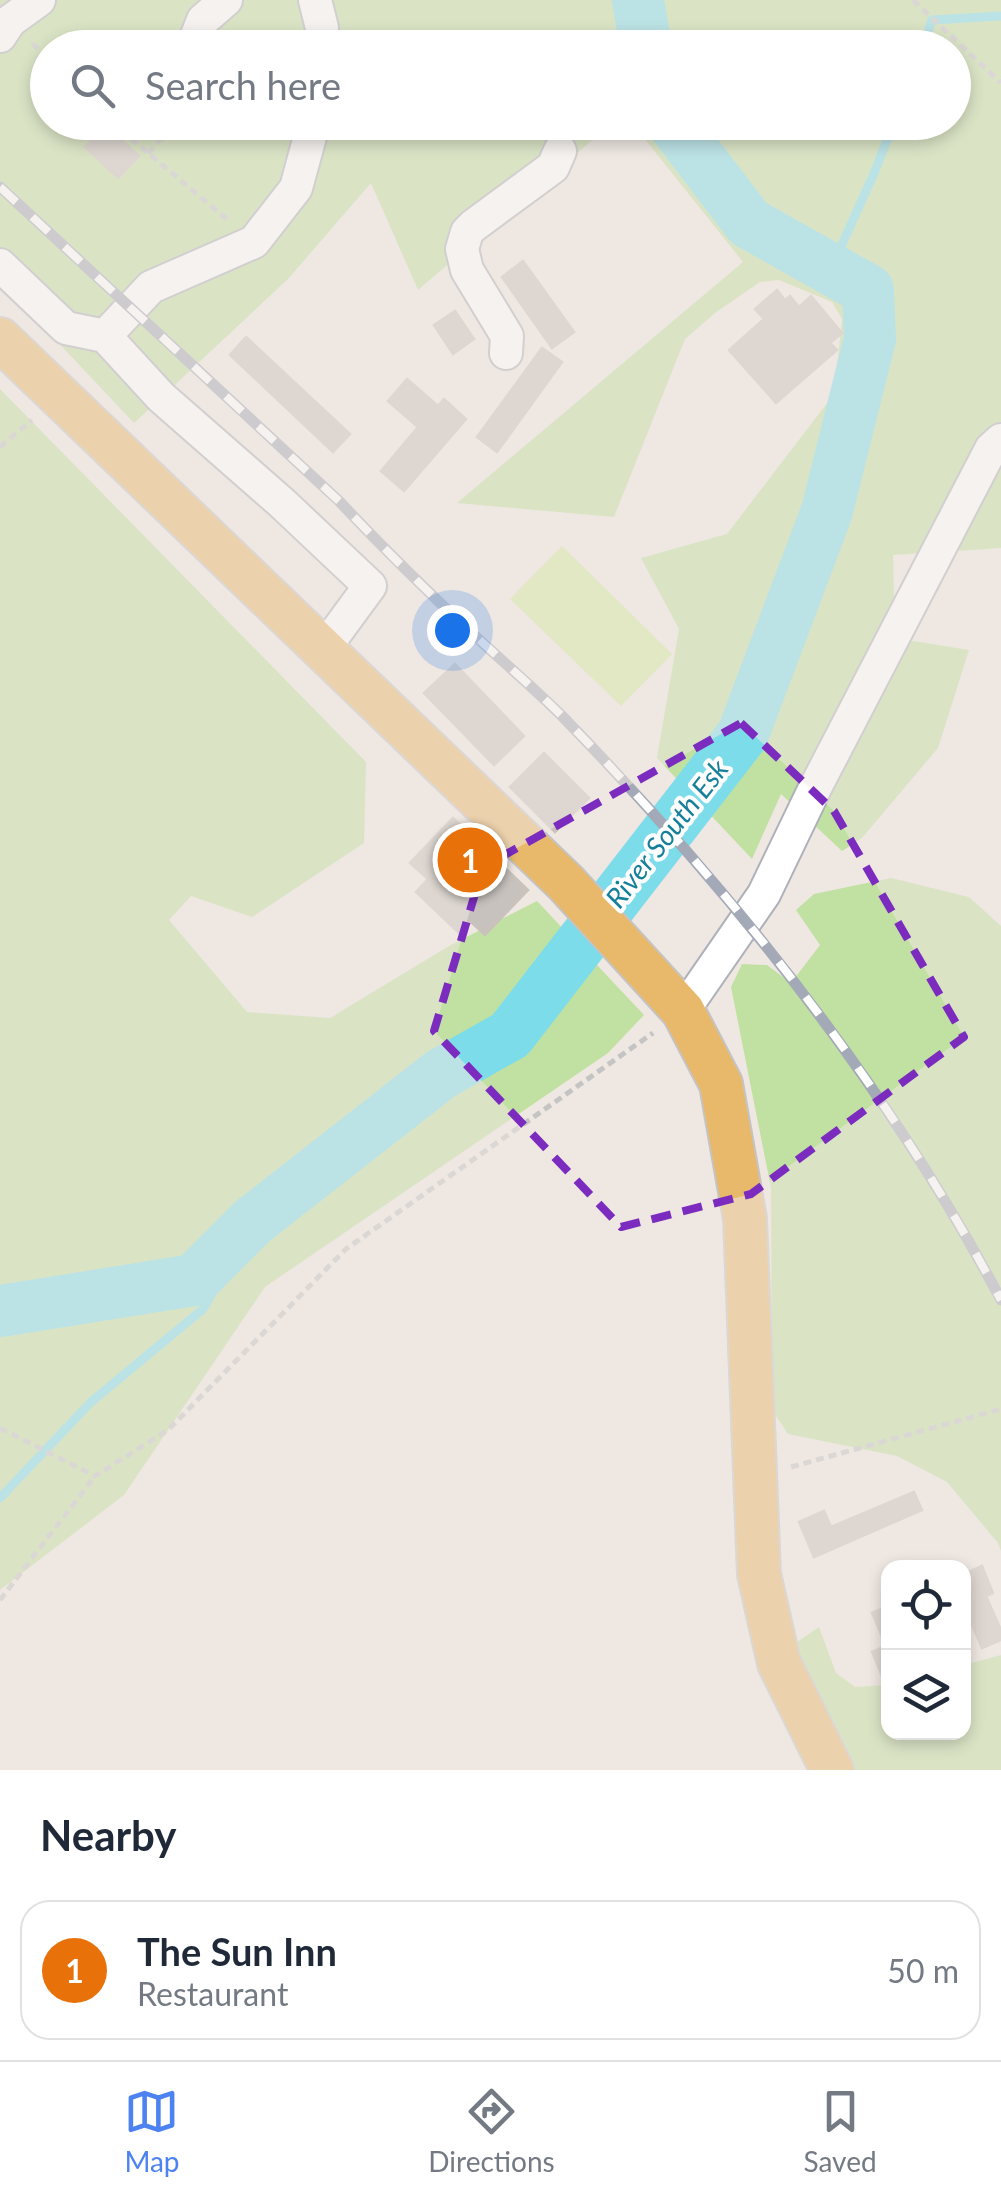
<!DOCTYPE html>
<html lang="en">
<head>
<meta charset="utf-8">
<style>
	:root { --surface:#fff; --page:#f6f6f7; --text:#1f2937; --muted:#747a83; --line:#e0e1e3; --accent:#4d83f0 }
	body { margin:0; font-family:Lato,sans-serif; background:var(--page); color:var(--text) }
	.controls { position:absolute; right:30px; bottom:30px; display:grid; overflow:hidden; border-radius:20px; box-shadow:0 5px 15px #0003 }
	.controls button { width:90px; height:90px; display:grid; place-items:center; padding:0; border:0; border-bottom:2px solid var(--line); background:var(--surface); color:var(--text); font:50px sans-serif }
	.you { position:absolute; left:452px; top:630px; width:35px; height:35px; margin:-25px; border:8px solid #fff; border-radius:50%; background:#1a73e8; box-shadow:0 0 0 15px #1a73e833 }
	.badge { display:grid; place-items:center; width:65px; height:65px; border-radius:50%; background:var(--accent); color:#fff; font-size:32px; font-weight:700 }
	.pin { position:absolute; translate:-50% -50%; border:5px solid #fff; box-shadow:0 2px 10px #0006 }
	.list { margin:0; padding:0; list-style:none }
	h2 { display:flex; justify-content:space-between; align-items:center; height:130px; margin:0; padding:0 40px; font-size:42px }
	h2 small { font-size:32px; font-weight:400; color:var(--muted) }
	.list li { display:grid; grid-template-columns:65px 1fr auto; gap:30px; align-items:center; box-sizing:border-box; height:140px; margin:0 20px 20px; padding:0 20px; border:2px solid var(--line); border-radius:30px }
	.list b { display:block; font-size:38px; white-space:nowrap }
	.list p { margin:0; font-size:32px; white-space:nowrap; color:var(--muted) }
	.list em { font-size:32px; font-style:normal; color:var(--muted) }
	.icon { flex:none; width:55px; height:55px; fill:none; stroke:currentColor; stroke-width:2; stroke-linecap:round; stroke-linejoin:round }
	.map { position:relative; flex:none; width:1001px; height:1770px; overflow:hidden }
	.search { position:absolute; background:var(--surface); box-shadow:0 5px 15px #0003; left:30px; right:30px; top:30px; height:110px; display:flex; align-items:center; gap:25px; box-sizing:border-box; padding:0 35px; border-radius:55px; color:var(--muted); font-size:38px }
	.sheet { height:290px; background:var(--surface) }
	nav { display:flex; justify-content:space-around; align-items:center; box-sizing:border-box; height:140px; border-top:2px solid var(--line); background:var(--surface); font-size:28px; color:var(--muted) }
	nav a { display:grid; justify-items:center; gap:5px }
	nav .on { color:var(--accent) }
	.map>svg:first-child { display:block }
	.green { fill:#c1e1a2 }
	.pitch { fill:#d3e79f }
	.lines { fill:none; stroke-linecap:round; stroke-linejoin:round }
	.stream { stroke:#7cdce9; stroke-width:9 }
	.river { stroke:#7cdce9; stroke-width:52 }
	.building { fill:#c7c2bd; stroke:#cac2bb; stroke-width:2.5 }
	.minor-casing { stroke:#aeb1b9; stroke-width:36 }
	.major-casing { stroke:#c4c4c4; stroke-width:46 }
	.path { stroke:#c4c4c4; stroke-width:5; stroke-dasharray:8 5; stroke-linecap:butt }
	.minor { stroke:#fff; stroke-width:32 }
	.major { stroke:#e9b96b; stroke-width:42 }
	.rail-casing { stroke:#a4a9b7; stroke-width:11 }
	.rail { stroke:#fff; stroke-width:8; stroke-dasharray:22; stroke-linecap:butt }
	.marked { fill:none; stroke:#7b2cbf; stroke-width:8; stroke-dasharray:20 12; stroke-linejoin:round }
	.labels { text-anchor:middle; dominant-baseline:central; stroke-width:8; stroke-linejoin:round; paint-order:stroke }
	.water-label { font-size:28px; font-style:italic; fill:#16809a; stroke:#fff }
</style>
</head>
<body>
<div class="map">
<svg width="1001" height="1770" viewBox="0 0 1001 1770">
	<rect width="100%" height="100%" fill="#eee7e2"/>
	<path class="green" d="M0 0H1001V548L893 555 895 638 969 650 938 748 862 838 842 851 781 794 752 859 657 758 679 629 641 558 727 534 834 394 842 319 832 302 779 280 760 282 715 313 685 339 614 517 457 503 743 262 632 123 954 122V48H48V122L612 123 418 290 371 183 288 279 134 423 0 281Z
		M0 389 366 762 364 843 252 917 191 896 169 920 247 1012 330 1018 449 946 537 901 644 1015 608 1053 265 1287 124 1495 0 1590Z
		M891 878 969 897 1001 926V1551L998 1543 947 1482 897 1456 788 1434 772 1410 771 1188 731 987 742 964 767 965 791 983 820 945 796 910 814 894Z
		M819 1627 836 1673 855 1687 888 1685V1732H964V1665L1001 1655V1770H853L841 1738 802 1670 797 1642Z"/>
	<path class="pitch" d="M562 546 672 654 621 706 510 599Z"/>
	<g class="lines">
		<path class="stream" d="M922 48 932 20 1001 16
			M831 269 875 171 894 122
			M0 1498 91 1402 203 1309 253 1221"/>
		<path class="river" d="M638 0 646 48
			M0 1311 194 1280 253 1221 441 1074 510 1035 743 734 827 511 870 339 868 290 749 223 672 122"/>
	</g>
	<path class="building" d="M106 125 139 156 118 178 85 147Z
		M523 261 574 332 552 348 502 277Z
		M777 290 785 300 790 296 799 307 811 296 842 333 830 343 837 350 776 403 729 350 764 319 755 309Z
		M455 311 474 339 453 354 434 325Z
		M246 337 350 434 333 452 230 355Z
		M542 348 562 362 497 452 477 437Z
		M407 379 438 406 444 399 466 419 404 491 381 471 418 427 388 401Z
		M455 664 524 736 494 765 424 693Z
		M544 753 589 798 555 832 510 787Z
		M453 818 528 890 485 935 471 922 460 934 416 892 428 879 410 863Z
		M914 1492 922 1510 814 1557 799 1522 824 1511 831 1527Z
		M982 1566 993 1593 986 1596 1001 1630V1640L982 1648 964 1606V1574Z
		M888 1606V1673L882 1676 872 1652 886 1646 872 1613Z"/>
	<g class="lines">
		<g class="minor-casing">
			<path id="minor" d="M315 0 322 28 320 48
				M0 36 10 21 39 0
				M192 48 203 20 226 0
				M0 265 66 328 105 336 161 397 282 503 370 586 323 650
				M105 336 151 287 254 242 296 188 314 122
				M506 353 507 336 467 270 462 249 467 232 473 226 553 167 560 151
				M683 1011 764 894 815 788 991 449 1001 440"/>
		</g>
		<g class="major-casing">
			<path id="major" d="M0 339 566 883 683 1011 721 1084 745 1219 759 1574 779 1663 832 1770"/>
		</g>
		<path class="path" d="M913 0 1001 83
			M32 43 48 59
			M111 122 229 221
			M148 153 176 122
			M0 447 32 420
			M0 1428 95 1476 168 1430 346 1249 653 1033
			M791 1467 1001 1409
			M0 1600 95 1476"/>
		<use href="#minor" class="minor"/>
		<use href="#major" class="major"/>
		<g class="rail-casing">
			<path id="rail" d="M0 187 339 501C382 547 427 591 473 634 502 661 534 688 562 716 732 891 887 1084 1001 1300"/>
		</g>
		<use href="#rail" class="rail"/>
	</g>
	<path d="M0 0H1001V1770H0ZM741 723 834 811 964 1037 751 1194 621 1227 434 1031 483 867Z" fill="#eee7e2" fill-opacity=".55" fill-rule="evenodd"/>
	<path class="marked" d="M741 723 834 811 964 1037 751 1194 621 1227 434 1031 483 867Z"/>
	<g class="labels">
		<g class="water-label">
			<text transform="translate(666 833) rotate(-52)">River South Esk</text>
		</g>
	</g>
</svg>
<div class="controls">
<button><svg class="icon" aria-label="locate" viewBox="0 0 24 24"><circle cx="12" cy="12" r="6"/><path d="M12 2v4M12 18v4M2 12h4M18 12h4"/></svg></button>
<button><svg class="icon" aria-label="layers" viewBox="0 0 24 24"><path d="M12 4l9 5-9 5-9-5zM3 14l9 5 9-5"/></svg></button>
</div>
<div class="you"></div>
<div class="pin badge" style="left:470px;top:860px;background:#e8710a">1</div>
<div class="search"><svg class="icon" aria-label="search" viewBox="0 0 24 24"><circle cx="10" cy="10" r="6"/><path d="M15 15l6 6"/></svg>Search here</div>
</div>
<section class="sheet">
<h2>Nearby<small></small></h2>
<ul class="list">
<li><span class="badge" style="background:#e8710a">1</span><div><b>The Sun Inn</b><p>Restaurant</p></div><em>50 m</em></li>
</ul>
</section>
<nav>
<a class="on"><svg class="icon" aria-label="map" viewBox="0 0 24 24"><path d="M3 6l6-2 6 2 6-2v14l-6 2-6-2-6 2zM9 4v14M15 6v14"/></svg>Map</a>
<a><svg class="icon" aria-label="directions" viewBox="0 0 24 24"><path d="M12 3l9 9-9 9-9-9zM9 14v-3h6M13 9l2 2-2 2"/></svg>Directions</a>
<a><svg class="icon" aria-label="saved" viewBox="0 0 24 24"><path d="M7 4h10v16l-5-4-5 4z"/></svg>Saved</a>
</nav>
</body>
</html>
